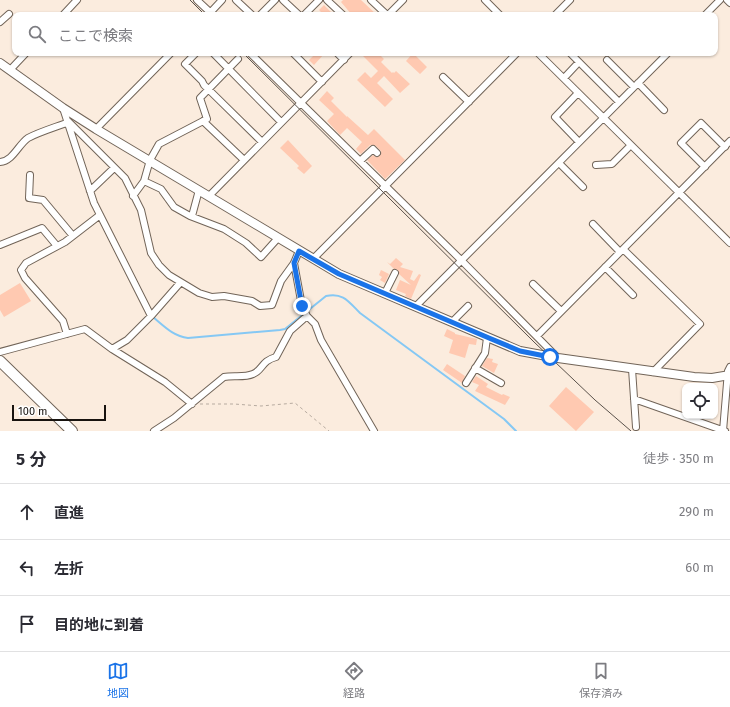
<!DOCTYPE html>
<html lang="ja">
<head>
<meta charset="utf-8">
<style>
	:root { --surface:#fff; --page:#f2f2f3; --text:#2b2b33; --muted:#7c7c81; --line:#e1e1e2; --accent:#1a73e8 }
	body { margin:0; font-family:"Fira Sans","Noto Sans JP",sans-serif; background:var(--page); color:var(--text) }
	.controls { position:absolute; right:12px; bottom:12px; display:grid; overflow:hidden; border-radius:8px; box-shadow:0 1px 3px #0004 }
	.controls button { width:36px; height:36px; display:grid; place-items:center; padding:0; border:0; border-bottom:1px solid var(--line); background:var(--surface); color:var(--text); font:20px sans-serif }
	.scale { position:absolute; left:12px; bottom:10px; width:94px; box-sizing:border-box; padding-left:4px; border:2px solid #18130f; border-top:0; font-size:11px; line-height:14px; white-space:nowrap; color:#18130f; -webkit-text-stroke:3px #fff; paint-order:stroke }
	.stop { position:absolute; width:12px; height:12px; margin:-9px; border:3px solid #1a73e8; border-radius:50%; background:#fff }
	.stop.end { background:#1a73e8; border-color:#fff; box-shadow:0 1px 4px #0008 }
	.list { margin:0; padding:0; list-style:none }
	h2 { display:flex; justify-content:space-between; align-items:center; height:52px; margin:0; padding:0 16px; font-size:17px }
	h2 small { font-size:13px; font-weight:400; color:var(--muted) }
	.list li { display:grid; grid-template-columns:26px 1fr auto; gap:12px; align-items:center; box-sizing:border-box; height:56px; padding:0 16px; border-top:1px solid var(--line) }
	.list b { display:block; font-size:15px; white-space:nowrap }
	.list em { font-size:13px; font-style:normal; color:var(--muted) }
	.icon { flex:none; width:22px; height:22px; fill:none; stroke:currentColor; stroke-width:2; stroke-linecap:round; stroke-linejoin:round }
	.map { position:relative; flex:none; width:730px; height:431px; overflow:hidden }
	.search { position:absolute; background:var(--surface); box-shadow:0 1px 3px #0004; left:12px; right:12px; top:12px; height:44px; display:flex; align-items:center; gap:10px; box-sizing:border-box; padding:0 14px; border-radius:8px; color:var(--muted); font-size:15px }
	.sheet { height:220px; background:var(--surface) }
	nav { display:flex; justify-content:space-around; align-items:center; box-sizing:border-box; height:56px; border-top:1px solid var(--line); background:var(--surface); font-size:11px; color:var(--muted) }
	nav a { display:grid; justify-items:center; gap:2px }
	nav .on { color:var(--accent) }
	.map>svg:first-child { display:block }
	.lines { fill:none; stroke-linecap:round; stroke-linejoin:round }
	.stream { stroke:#85c8f4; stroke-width:2 }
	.building { fill:#ffc9b1 }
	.minor-casing { stroke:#716458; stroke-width:8 }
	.tertiary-casing { stroke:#716458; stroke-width:10 }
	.trunk-casing { stroke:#716458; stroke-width:12 }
	.path { stroke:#b7aba0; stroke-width:1; stroke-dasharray:3 3; stroke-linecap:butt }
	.minor { stroke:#fff; stroke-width:6 }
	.tertiary { stroke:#fff; stroke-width:8 }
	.trunk { stroke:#fff; stroke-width:10 }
	.tram { stroke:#5a524b; stroke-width:1 }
	.route { stroke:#1a73e8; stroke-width:5 }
</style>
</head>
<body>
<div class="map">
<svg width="730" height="431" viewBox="0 0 730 431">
	<rect width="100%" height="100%" fill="#fbecde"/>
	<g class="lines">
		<path class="stream" d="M153 317C164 326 173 336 188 338L280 330 285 329 326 296C343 292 349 302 360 313L504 419 516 431"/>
	</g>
	<path class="building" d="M343 0H361L377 15H352L341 2Z
		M324 5 334 15H324L319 10Z
		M316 53H325L314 65 309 60Z
		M360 53H378L384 59 381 62 392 73 393 72 394 73 396 71 410 84 400 93 384 76 377 83 393 99 385 107 357 80 365 72 371 78 378 71Z
		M413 53 427 67 420 74 406 61Z
		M327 91 334 98 331 101 347 117V116L368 135 374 129 405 160 385 179 367 160 373 155 376 157 380 156 381 151 376 146 374 145H370L361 154 356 149 362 142 347 128 340 135 327 121 334 114 319 100Z
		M288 140 312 166 304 174 297 168 299 166 280 148Z
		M396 258 403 264 400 267 413 271 410 279 414 281 419 274 421 275 411 299 405 296 406 294 396 290 400 280 411 285 399 274 398 270 394 269 387 262 390 264Z
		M381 270 389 274 385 283 380 280 382 277 379 275Z
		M20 283 31 301 4 317 0 310V295Z
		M447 329 455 333V334L477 339 476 345 469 344 465 358 449 353 453 340 444 336Z
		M487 358 493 359 492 362 498 364 494 373 482 366Z
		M447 364 465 376 462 383 443 370Z
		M476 376 488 384 486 387 502 395 503 394 510 397 505 405 475 391 479 385 472 382Z
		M566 387 594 412 576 431 549 406Z"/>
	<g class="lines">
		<g class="minor-casing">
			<path id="minor" d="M197 0 213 15
				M236 0 252 15
				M283 0 299 15
				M327 0 343 15
				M371 0 387 15
				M485 0 500 15
				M727 0 730 3
				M63 15 77 0
				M208 15 222 0
				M260 15 275 0
				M304 15 319 0
				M388 15 403 0
				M555 15 570 0
				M705 15 720 0
				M0 22 9 14
				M196 53 185 64 202 81 204 85 262 142
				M213 53 281 122
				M250 53 461 260 558 358
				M293 53 322 82
				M337 53 344 60
				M538 53 730 243
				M570 53 619 102
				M607 60 634 87
				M10 70 26 53
				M443 77 469 102
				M564 78 579 62
				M638 83 664 110
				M578 93 555 117 579 142
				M63 108 94 203 151 316 180 283
				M203 121 244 160
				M69 122 125 178 141 210 151 253 159 265 169 275 199 293 212 297 224 296 252 301 260 306 272 305 281 281 294 263 299 251
				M96 129 171 53
				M360 161 373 149 377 153
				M0 162C13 161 18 145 28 138 39 132 56 127 69 122
				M559 163 583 187
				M596 165 612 164 631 145
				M705 167 681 143 701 123 725 147
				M30 175 29 198 43 200 73 236
				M144 181 161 189 174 207 190 216 224 229 246 243 261 257 278 238
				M90 191 114 168
				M133 196 144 181 150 160 159 144 207 119 200 98 238 59
				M209 196 350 53
				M192 216 199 190
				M593 224 620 252
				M0 245 42 228 57 246
				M623 249 700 324 653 372
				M313 259 517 53
				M294 263 302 306 307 316 315 324 321 340 374 431
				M605 267 633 295
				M533 284 561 311
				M385 293 395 273
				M416 306 668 53
				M452 322 468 306
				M67 334 63 321 25 278 21 270 26 263 65 242 100 215
				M537 336 730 141
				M112 349 127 340 151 316
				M0 352 85 329 112 349 165 382 192 404
				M475 368 501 383
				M632 369 636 427
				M466 383 485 353 487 338
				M634 399 725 431
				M154 431 174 418 224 377C233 375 244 378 253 374 263 370 261 361 276 357L290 331 307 316
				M723 431 728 371 730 367"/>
		</g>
		<g class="tertiary-casing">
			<path id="tertiary" d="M0 63 63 108 96 129 339 274 520 351 558 358 694 377 712 378 730 375"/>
		</g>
		<g class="trunk-casing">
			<path id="trunk" d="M0 361 72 431"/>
		</g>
		<path class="path" d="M200 404H234L261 406 295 403 329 431"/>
		<use href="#minor" class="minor"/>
		<use href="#tertiary" class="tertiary"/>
		<use href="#trunk" class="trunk"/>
		<path class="tram" d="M190 0 205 15
			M243 53 534 342 595 400 631 431"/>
	</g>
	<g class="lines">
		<path class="route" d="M302 306 294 263 299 251 339 274 489 338 520 351 550 357"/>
	</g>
</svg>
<div class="controls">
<button><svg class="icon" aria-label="locate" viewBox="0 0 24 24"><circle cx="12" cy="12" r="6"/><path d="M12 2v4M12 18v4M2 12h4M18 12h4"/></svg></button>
</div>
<div class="scale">100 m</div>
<div class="stop" style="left:550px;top:357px"></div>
<div class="stop end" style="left:302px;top:306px"></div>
<div class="search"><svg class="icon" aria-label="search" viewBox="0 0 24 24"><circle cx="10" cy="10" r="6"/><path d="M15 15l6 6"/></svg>ここで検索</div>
</div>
<section class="sheet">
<h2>5 分<small>徒歩 · 350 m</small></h2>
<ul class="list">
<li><svg class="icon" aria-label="ahead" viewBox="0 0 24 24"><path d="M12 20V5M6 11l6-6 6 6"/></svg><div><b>直進</b></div><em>290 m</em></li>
<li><svg class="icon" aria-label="left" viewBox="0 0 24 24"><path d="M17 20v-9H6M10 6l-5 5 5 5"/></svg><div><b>左折</b></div><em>60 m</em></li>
<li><svg class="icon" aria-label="arrive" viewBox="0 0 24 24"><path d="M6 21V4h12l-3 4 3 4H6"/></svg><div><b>目的地に到着</b></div></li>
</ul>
</section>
<nav>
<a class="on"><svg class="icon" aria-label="map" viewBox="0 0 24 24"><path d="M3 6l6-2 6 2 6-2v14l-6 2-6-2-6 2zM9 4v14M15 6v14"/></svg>地図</a>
<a><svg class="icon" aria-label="directions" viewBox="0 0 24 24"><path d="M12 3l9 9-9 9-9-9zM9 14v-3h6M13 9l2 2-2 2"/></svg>経路</a>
<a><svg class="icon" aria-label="saved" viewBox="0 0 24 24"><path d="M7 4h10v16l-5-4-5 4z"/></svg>保存済み</a>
</nav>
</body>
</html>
